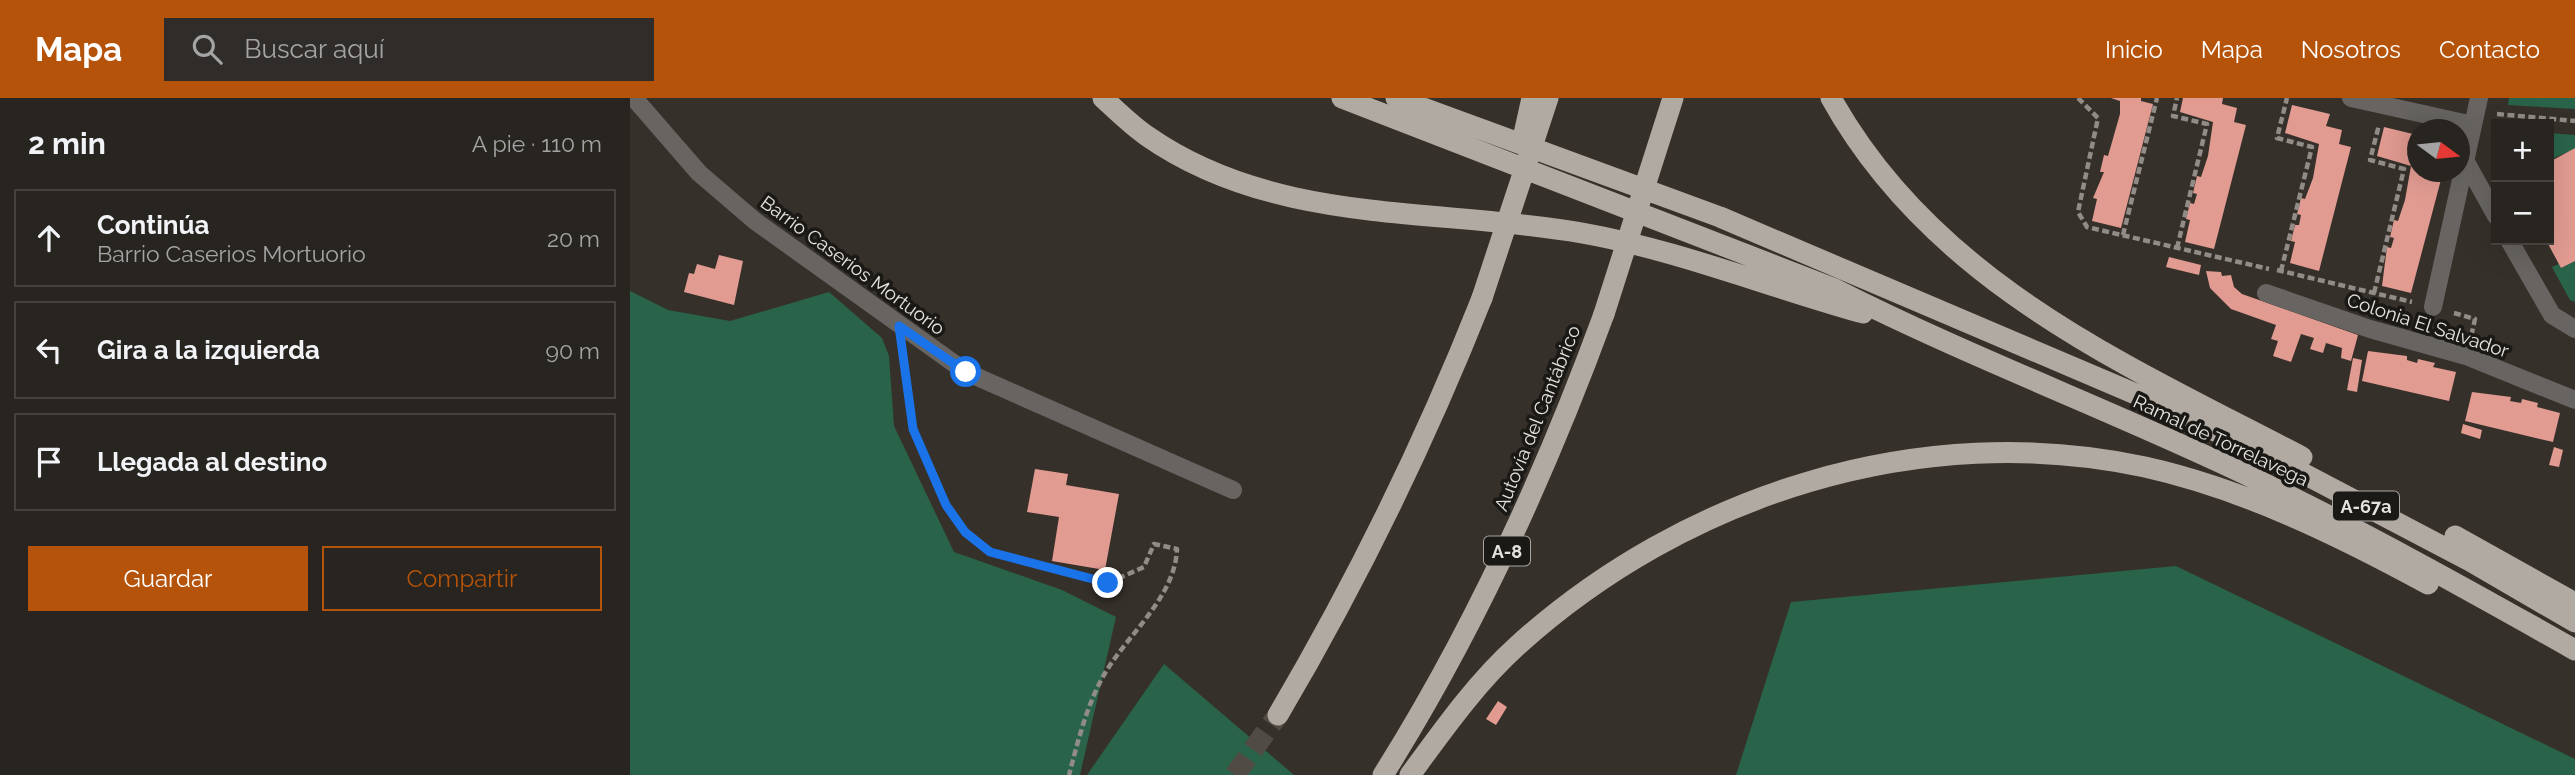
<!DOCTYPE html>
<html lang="es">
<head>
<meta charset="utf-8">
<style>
	:root { --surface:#282420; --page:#302c29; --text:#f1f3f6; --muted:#a5a4a5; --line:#44413e; --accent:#b45309 }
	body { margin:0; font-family:Raleway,sans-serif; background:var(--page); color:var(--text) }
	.controls { position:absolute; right:21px; top:21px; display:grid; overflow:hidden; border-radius:0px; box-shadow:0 7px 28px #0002 }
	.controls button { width:63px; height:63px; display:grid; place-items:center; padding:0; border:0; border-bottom:2px solid var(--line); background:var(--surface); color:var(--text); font:35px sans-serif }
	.compass { position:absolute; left:1777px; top:21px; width:63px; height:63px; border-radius:50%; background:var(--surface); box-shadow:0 7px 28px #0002; rotate:105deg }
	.stop { position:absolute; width:21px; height:21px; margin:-16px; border:5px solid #1a73e8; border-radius:50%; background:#fff }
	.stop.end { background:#1a73e8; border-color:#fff; box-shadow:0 2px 7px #0008 }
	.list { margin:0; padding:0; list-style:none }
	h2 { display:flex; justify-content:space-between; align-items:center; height:91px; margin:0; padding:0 28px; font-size:30px }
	h2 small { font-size:23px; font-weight:400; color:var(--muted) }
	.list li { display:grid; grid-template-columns:46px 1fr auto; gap:21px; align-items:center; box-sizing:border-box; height:98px; margin:0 14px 14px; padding:0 14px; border:2px solid var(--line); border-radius:0px }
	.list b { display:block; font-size:26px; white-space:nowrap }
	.list p { margin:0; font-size:23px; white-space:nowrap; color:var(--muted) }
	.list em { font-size:23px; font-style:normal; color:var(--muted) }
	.actions { display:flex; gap:14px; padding:21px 28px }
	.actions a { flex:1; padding:16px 0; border:2px solid var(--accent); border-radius:0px; text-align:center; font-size:24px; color:var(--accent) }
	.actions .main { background:var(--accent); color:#fff }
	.icon { flex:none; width:38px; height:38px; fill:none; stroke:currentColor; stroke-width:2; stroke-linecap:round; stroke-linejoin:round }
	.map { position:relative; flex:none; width:1945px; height:677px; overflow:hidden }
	header { display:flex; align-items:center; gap:42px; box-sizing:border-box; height:98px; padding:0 35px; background:var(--accent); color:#fff }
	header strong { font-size:33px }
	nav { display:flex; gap:38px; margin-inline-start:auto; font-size:24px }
	.search { width:490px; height:63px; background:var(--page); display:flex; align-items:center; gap:18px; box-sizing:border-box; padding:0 24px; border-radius:0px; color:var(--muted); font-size:26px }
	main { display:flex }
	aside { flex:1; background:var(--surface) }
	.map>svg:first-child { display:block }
	.green { fill:#29644a }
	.building { fill:#e19b91 }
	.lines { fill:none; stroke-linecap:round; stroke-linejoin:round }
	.motorway-tunnel { stroke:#504b45; stroke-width:21; stroke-dasharray:21 10; stroke-linecap:butt }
	.path { stroke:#918c87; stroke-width:4.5; stroke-dasharray:7 3.5; stroke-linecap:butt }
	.minor { stroke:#676461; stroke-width:18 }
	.motorway { stroke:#b1aaa2; stroke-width:21 }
	.motorway-bridge { stroke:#b1aaa2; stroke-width:21 }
	.route { stroke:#1a73e8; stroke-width:9 }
	.labels { text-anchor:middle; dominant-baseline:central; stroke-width:7; stroke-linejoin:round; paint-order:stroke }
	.shield { fill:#1b1916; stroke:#a9a6a2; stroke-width:2 }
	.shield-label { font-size:18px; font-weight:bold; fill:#e6e2de }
	.street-label { font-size:19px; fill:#e6e2de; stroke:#1b1916 }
</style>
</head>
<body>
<header>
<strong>Mapa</strong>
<div class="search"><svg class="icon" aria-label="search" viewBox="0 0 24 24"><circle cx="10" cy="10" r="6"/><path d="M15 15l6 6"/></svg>Buscar aquí</div>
<nav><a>Inicio</a><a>Mapa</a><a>Nosotros</a><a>Contacto</a></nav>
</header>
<main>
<aside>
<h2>2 min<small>A pie · 110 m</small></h2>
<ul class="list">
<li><svg class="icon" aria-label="ahead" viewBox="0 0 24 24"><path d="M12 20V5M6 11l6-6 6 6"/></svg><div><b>Continúa</b><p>Barrio Caserios Mortuorio</p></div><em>20 m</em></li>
<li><svg class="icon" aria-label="left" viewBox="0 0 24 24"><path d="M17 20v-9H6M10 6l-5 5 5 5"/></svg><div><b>Gira a la izquierda</b></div><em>90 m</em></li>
<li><svg class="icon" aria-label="arrive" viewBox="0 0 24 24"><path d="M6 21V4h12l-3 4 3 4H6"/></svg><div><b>Llegada al destino</b></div></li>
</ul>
<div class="actions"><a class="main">Guardar</a><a>Compartir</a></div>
</aside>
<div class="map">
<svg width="1945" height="677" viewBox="0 0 1945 677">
	<rect width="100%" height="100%" fill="#36302a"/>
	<path class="green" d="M1879 0H1945V11L1878 7Z
		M1919 35 1945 37V51L1919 62Z
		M1945 163V204L1940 202 1922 169 1929 166 1931 170Z
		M0 193 38 212 100 223 199 194 252 240 259 258 264 328 324 454 432 492 486 519 450 677H0Z
		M1546 468 1945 661V677H1106L1161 504Z
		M534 566 664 677H457Z"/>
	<path class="building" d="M1481 0H1511V3L1523 6 1491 130 1462 123 1467 101 1463 100 1474 74H1470L1474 57 1478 58 1490 16V3Z
		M1553 0H1593L1592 6 1607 10 1604 24 1616 27 1584 151 1555 144 1560 122 1556 121 1560 105 1564 106 1567 96 1563 95 1567 78 1571 79 1578 58 1583 24 1550 14Z
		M1662 7 1700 16 1696 28 1712 32 1709 46 1721 49 1689 173 1660 165 1665 144 1661 143 1665 127H1669L1671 117 1667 116 1671 100 1675 101 1683 80 1689 46 1655 35Z
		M1754 29 1787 37V74H1813L1781 195 1752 188 1757 149 1761 150 1764 140 1760 139 1764 122 1768 123 1775 102 1781 68 1747 58Z
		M1945 50V163L1931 170 1916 142H1919V62H1923Z
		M89 157 113 163 104 207 54 194 59 175 64 176 67 166 85 171Z
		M1539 159 1571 167 1569 177 1536 169Z
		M1576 173 1591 174 1592 178 1601 177 1604 189 1612 196 1728 237 1721 263 1711 260 1712 250 1696 245 1693 255 1680 251 1684 240 1671 236 1661 264 1643 258 1648 243 1641 241 1646 227 1601 211 1580 190Z
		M1738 253 1777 258V262L1787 265 1788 261 1805 265 1803 269 1826 274 1819 303 1732 283Z
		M1723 260 1732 262 1727 294 1717 292Z
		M1842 294 1881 299 1880 303 1891 305 1892 301 1908 305 1907 309 1930 315 1923 344 1835 323Z
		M1833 326 1852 332 1850 341 1831 335Z
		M1924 349 1933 352 1929 369 1919 367Z
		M405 371 438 376 436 387 489 396 475 472 422 463 429 419 397 414Z
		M868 603 877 609 866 627 856 621Z"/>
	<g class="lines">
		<path class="motorway-tunnel" d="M605 677 648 617"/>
		<path class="path" d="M1448 0 1468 20 1448 114 1457 129 1639 171
			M1867 16 1945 23
			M1493 137 1527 0
			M1547 150 1577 26 1543 18 1547 0
			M1647 172 1782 204
			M1651 173 1682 49 1647 40 1657 0
			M1744 195 1774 71 1740 62 1749 27
			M1824 215 1845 221 1841 239
			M271 256 283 332 316 407 335 434 360 454 478 485 514 469 524 446 547 451C545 499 499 535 475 575 457 606 448 643 439 677"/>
		<path class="minor" d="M4 0 69 75 125 123 336 274 603 392
			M1721 0 1843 27
			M1835 62 1866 118
			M1879 142 1922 217 1945 231
			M1636 195 1740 231 1836 258 1945 302
			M1803 209 1849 0"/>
		<path class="motorway" d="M473 0C487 13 501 27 517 38 646 128 805 109 952 135 1048 152 1139 189 1233 215
			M712 0 1205 191C1339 259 1481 312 1617 377 1729 431 1837 491 1945 552
			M766 0 1090 119 1522 303 1661 369 1840 463 1945 524
			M1201 0C1303 184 1494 266 1672 359
			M1825 438 1945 505
			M648 617C727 483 795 344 852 200
			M753 677C845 531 915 377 974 216
			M780 677C813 632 846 585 887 548 1055 396 1291 321 1515 369 1614 391 1710 438 1798 486"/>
		<path class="motorway-bridge" d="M892 45 902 0
			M852 200 918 0
			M974 216 1043 0"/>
	</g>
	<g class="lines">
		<path class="route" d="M336 274 269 228 283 331 316 407 335 434 360 454 478 485"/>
	</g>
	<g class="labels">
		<g class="shield">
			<rect x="1703" y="393.5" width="66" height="29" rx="5"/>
			<rect x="854" y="438.5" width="46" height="29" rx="5"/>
		</g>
		<g class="shield-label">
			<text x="1736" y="408">A-67a</text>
			<text x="877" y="453">A-8</text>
		</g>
		<g class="street-label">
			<text transform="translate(223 167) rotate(36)">Barrio Caserios Mortuorio</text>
			<text transform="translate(1798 227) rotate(18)">Colonia El Salvador</text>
			<text transform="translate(907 320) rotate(-68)">Autovía del Cantábrico</text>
			<text transform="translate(1591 342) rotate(25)">Ramal de Torrelavega</text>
		</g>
	</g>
</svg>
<div class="controls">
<button>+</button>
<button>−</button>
</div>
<svg class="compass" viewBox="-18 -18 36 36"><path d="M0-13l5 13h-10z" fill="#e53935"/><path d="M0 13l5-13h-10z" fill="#a5a4a5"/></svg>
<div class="stop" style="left:336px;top:274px"></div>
<div class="stop end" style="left:478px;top:485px"></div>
</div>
</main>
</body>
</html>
